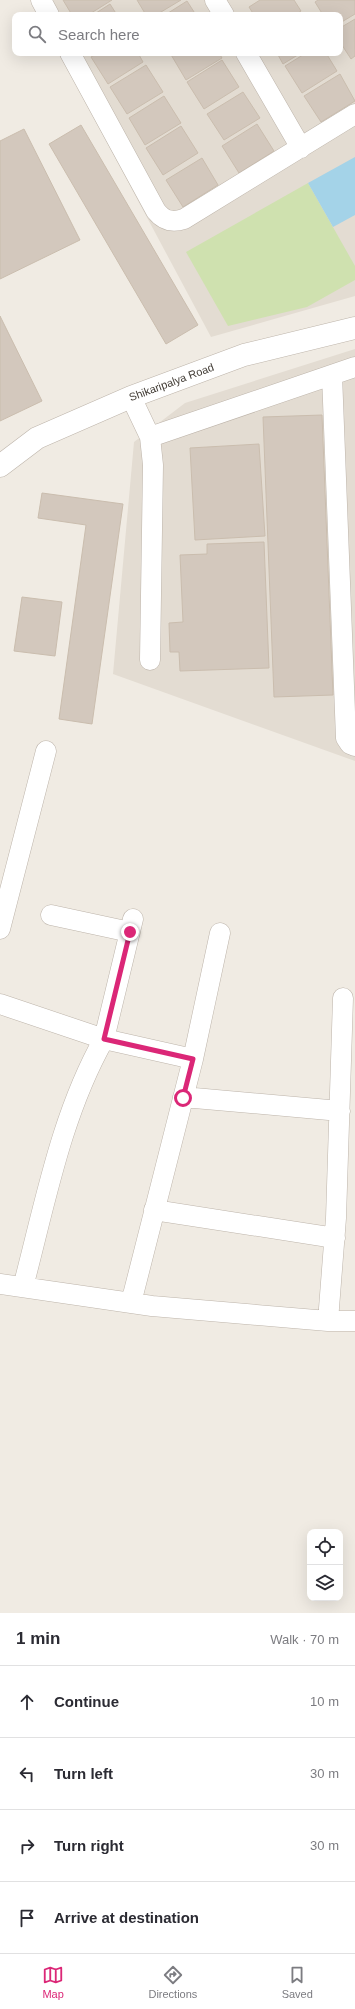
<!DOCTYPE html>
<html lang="en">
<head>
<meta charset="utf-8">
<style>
	:root { --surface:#fff; --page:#f7f7f7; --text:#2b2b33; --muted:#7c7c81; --line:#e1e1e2; --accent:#db2777 }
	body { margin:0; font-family:Helvetica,sans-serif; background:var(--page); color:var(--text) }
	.controls { position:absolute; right:12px; bottom:12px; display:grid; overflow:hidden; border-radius:8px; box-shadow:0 4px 16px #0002 }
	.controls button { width:36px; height:36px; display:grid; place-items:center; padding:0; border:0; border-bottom:1px solid var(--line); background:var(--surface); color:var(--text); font:20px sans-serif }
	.stop { position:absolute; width:12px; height:12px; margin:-9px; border:3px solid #db2777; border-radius:50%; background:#fff }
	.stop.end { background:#db2777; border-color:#fff; box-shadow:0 1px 4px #0008 }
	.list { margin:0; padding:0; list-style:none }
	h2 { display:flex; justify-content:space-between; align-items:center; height:52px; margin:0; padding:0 16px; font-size:17px }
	h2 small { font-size:13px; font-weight:400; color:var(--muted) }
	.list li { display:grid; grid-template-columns:26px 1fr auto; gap:12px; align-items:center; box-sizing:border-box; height:72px; padding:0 16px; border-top:1px solid var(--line) }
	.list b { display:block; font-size:15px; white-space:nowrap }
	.list em { font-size:13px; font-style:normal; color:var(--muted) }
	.icon { flex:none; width:22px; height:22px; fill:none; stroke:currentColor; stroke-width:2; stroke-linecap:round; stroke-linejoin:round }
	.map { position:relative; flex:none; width:355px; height:1613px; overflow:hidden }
	.search { position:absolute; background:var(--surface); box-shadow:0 4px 16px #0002; left:12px; right:12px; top:12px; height:44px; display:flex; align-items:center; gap:10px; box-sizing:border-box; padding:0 14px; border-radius:8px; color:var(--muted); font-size:15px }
	.sheet { height:340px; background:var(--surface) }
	nav { display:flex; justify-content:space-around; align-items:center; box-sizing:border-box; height:56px; border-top:1px solid var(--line); background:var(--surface); font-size:11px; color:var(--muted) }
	nav a { display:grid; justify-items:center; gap:2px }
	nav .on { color:var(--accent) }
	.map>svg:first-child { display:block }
	.residential { fill:#e3dcd2 }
	.green { fill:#cfe1af }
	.water { fill:#a4d3e8 }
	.building { fill:#d3c8bd; stroke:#cabdae }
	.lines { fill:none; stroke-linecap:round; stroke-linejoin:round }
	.minor-casing { stroke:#bdb4aa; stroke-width:21 }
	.tertiary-casing { stroke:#bdb4aa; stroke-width:23 }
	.minor { stroke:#fff; stroke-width:20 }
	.tertiary { stroke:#fff; stroke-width:22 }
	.route { stroke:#db2777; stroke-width:5 }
	.labels { text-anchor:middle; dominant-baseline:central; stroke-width:3; stroke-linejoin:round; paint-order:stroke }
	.street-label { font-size:11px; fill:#413b34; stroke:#fff }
</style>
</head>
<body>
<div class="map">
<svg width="355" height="1613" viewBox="0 0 355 1613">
	<rect width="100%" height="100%" fill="#f0ebe3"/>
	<path class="residential" d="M31 0H355V296L211 337 59 53H340V15H39Z
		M355 349V761L113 674 134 442 185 403Z"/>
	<path class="green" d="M308 183 355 266V280L307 307 228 326 186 252Z"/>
	<path class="water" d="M355 157V215L333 227 308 183Z"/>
	<path class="building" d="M63 0H112L88 15H72Z
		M137 0H181L156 15H146Z
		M260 0H294L301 11 295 15H254L249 7Z
		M318 0H355V14L340 23V15H323L315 2Z
		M187 1 196 15H165Z
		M110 4 117 15H93Z
		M355 19V56L351 59 340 42V28Z
		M98 53H138L143 62 108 84 91 57Z
		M170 53H219L222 58 186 80Z
		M277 53H301L283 64Z
		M306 53H326L337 71 302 93 285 66Z
		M222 60 239 87 204 109 187 82Z
		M146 65 163 92 127 114 110 87Z
		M340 74 355 101 321 122 304 96Z
		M243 92 260 118 224 140 207 114Z
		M164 96 181 123 145 145 129 118Z
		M257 124 274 151 239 173 222 146Z
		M81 125 198 325 166 344 49 144Z
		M181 126 198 153 163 175 146 148Z
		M24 129 80 240 0 279V141Z
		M202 158 218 185 183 207 166 180Z
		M0 316 42 401 0 421Z
		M322 415 333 695 274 697 263 417Z
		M259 444 265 536 195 540 190 448Z
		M42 493 123 504 92 724 59 719 86 525 38 518Z
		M264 542 269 668 180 671 179 652H170L169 623 183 622 180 555 207 554V544Z
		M22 597 62 602 55 656 14 651Z"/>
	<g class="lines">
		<g class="minor-casing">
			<path id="minor" d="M41 0 49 15
				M215 0 224 15
				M70 53 156 211C164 221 172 223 184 219L355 114
				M246 53 301 148
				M332 375 346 738 350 744 355 746
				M131 397 150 437
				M150 660 153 465 150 437 355 367
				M51 915 130 932
				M0 929 46 751
				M0 1004 104 1039 133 919
				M183 1097 340 1111
				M154 1210 335 1238
				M0 1284 152 1306 328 1321H355
				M23 1287C45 1204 61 1115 104 1039L193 1059
				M131 1303 193 1059 220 933
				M328 1321 336 1218 343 998"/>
		</g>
		<g class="tertiary-casing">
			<g id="tertiary">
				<path id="s1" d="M0 466 37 438 131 397 244 355 355 328"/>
			</g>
		</g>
		<use href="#minor" class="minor"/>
		<use href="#tertiary" class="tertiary"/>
	</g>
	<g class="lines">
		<path class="route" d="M130 932 104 1039 193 1059 183 1098"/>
	</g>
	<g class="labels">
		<g class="street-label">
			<text stroke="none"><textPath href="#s1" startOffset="192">Shikaripalya Road</textPath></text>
		</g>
	</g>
</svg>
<div class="controls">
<button><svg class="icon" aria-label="locate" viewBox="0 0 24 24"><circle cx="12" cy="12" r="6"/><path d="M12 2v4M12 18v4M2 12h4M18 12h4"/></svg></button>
<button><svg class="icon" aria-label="layers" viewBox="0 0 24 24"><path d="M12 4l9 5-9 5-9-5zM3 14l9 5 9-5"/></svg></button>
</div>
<div class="stop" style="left:183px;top:1098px"></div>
<div class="stop end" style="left:130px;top:932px"></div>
<div class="search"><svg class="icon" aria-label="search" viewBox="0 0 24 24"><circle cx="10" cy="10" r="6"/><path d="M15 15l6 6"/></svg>Search here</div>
</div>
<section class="sheet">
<h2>1 min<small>Walk · 70 m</small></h2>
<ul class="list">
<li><svg class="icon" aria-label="ahead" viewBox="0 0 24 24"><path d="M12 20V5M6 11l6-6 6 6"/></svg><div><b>Continue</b></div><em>10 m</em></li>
<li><svg class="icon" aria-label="left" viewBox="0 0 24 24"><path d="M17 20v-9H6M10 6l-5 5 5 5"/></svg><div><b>Turn left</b></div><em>30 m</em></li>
<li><svg class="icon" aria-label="right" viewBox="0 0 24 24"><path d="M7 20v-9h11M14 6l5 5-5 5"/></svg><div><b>Turn right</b></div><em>30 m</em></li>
<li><svg class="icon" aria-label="arrive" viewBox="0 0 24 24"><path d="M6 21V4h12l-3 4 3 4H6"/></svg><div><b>Arrive at destination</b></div></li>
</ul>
</section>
<nav>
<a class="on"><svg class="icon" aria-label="map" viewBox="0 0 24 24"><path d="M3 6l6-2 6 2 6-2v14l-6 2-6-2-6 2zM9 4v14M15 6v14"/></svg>Map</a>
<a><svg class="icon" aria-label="directions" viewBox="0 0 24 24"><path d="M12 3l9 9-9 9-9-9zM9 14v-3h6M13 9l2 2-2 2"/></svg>Directions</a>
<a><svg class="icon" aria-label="saved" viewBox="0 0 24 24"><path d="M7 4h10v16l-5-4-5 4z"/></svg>Saved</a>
</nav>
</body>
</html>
